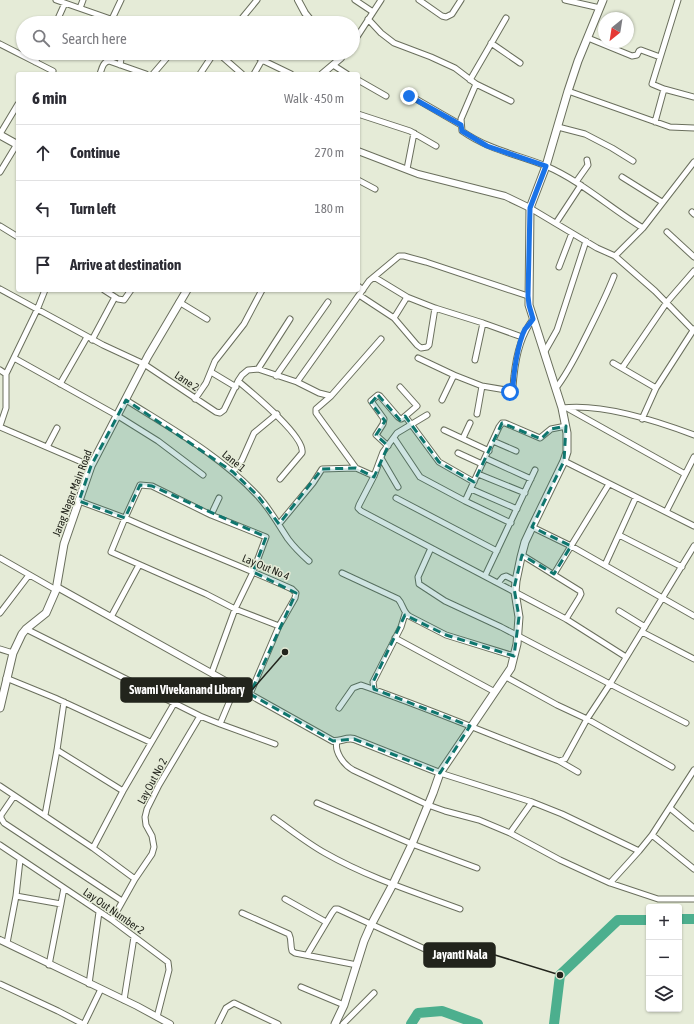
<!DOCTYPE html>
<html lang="en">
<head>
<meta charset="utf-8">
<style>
	:root { --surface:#fff; --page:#f2f2f3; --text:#2b2b33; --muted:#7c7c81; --line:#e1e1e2 }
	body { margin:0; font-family:"Asap Condensed",sans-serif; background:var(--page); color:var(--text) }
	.controls { position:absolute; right:12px; bottom:12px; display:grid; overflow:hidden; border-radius:4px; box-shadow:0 1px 3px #0004 }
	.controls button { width:36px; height:36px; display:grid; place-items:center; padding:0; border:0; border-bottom:1px solid var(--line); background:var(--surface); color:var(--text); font:20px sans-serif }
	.compass { position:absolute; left:598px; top:12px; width:36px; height:36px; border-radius:50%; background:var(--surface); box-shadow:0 1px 3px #0004; rotate:210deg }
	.stop { position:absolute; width:12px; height:12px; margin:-9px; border:3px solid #1a73e8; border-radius:50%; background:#fff }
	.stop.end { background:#1a73e8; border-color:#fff; box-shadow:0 1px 4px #0008 }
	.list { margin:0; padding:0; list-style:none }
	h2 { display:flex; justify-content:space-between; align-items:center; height:52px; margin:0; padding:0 16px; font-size:17px }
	h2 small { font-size:13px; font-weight:400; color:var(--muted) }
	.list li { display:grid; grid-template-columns:26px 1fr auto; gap:12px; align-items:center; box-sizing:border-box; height:56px; padding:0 16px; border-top:1px solid var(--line) }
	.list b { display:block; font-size:15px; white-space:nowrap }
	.list em { font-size:13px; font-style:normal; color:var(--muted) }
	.icon { flex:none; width:22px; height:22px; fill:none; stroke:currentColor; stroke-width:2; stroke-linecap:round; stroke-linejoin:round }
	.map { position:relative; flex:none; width:694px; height:1024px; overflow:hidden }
	.search { position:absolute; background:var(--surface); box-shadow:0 1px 3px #0004; left:16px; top:16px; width:344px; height:44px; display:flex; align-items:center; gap:10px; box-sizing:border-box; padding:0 14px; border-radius:22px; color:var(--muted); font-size:15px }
	.panel { position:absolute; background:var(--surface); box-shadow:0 1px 3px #0004; left:16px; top:72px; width:344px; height:220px; border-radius:4px }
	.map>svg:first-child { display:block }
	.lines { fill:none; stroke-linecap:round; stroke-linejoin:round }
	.river { stroke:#4caf8e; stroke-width:10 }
	.minor-casing { stroke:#6a6f5d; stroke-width:7 }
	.tertiary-casing { stroke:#6a6f5d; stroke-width:8 }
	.secondary-casing { stroke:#6a6f5d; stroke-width:9 }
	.minor { stroke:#fff; stroke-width:5 }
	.tertiary { stroke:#fff; stroke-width:6 }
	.secondary { stroke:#fff; stroke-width:7 }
	.route { stroke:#1a73e8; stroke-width:5 }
	.marked { fill:#0f766e; fill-opacity:0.2; stroke:#0f766e; stroke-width:3; stroke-dasharray:8 5; stroke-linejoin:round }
	.labels { text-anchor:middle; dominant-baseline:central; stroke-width:3; stroke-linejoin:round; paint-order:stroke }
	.street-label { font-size:11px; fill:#22241c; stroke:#e5ebd7 }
	.leader { fill:none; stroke:#22241c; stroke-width:1.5 }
	.callout-dot { fill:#22241c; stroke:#e5ebd7; stroke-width:1.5 }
	.callout { fill:#22241c; stroke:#22241c; stroke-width:1.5 }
	.callout-label { font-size:12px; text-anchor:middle; font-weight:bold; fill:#fff }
</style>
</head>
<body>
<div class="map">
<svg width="694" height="1024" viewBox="0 0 694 1024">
	<rect width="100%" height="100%" fill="#e5ebd7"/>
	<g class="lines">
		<path class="river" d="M679 919H694
			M411 1024 418 1013 442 1011 478 1024
			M554 1024 560 975 618 920H649"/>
		<g class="minor-casing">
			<path id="minor" d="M56 0 122 23
				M355 0 373 12
				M419 0 442 16 446 17 452 14 461 0
				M565 0 600 8
				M678 0 652 84 664 89 694 97
				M80 8 83 0
				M112 19 121 0
				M368 19 381 33 394 43 431 57 455 68 476 84 511 101
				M56 23 65 3
				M238 23 257 0
				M588 38 632 56 637 55 639 51 641 50 660 57
				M353 43 381 0
				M491 43 520 63
				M0 44 53 71
				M218 53 242 74
				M253 53 262 60 291 74
				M35 62 40 53
				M120 65 122 53
				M333 65 347 74
				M100 74C102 68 103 62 109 61L146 74
				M153 74 171 53
				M200 74 214 53
				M254 74 266 53
				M358 80 386 96
				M470 80 506 18
				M476 84 461 119 462 131C489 150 516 154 546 166 581 181 610 208 643 228
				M568 91 670 127 694 128
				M409 95 461 125
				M358 114 410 131 436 146
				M655 122 664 89
				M558 127 585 134 612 148 633 161
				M0 134 18 104
				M694 162 643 228 615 256 655 291 694 331
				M407 169 414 133
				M0 172 17 144
				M622 177 662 202
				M358 180 375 189
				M576 182 588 165 587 160
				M530 208 597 248 615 256
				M692 212 694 214
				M556 223 581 185
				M0 226 18 237
				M667 232 694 257
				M559 267 572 233
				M374 277 407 297 435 308 483 323 522 337
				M358 286 363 290
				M0 289 103 345 144 364 216 412 220 413 224 410 238 381 242 375 248 370 258 369 297 382 369 281 399 256H404L426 262 528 296
				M104 290 118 299 124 300 131 290
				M359 295 394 318 417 345 421 348 427 347 429 345 435 308
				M179 302 207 319
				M394 318 407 297
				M92 340 115 297
				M544 353 557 330 586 241
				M14 358 118 416 158 441 203 475
				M418 358 454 375 482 386 512 391C514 386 513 381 514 376 516 356 521 335 533 319
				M475 360 483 323
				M613 363 656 388 642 419
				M622 368 667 302 694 271
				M258 369 290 319
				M0 370 6 374 37 310 45 290
				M211 372 236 387
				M276 376 328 302
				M238 381C251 392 306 437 302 453L280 479
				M297 382 319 393 331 396 381 339
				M60 384 87 337
				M556 388C567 374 575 358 583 342 594 320 605 299 614 276
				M656 388 694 329
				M331 396 316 409V413L356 468
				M195 399 206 383 215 361 244 324 262 290
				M126 400C172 429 221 456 258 496 270 509 278 524 288 539 294 547 301 554 309 561
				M442 400 454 375
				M562 408C601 403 657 421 694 435
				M567 408 685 474
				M477 414 482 386
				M427 415 397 433 383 452 374 476 359 505 358 508 361 511 566 619 626 657
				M405 416 439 462 474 482
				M0 426 6 408V374
				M0 427 91 466
				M444 430 489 451
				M394 438 420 477 465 501 511 523
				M463 438 470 423
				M493 441 516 451
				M388 446 376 435 383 424 384 419 371 401 378 395 380 396 398 417 401 419 403 418 417 406 400 387
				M47 447 57 428
				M458 453 482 464
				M381 458 398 487
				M485 458 531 479
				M564 461 694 526
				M233 472 242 460 254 433 277 414
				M478 474 525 493
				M471 489 517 509
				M396 498 497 551
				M79 501 125 518 140 485 152 486 211 515 266 537 253 572 235 609 212 672
				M465 501 499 427 502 423H505L540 438 551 429 566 426
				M666 512 694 457
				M211 515 219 498
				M279 524 313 483 322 469 356 468 374 476
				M532 527 571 546 609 484
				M619 535 682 567
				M431 548 418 577 419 584 445 601 501 627 610 684 694 546
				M522 555 580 591 581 594 579 598 566 619
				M0 558 56 590
				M605 565 636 497
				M342 573 398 599C403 604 403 612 409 616L446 635 514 656
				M554 574 571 546 694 616
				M485 576 535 470
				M498 583 503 577 506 576 516 581
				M619 611 645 627
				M0 613 29 575
				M111 617 139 565
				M26 629 200 716 220 724 275 744
				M642 632 694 659
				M395 638 495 692
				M0 649 13 653
				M506 677 557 705 587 719 672 767
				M6 678 55 698 150 742
				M374 689 373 682 401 627 405 614
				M250 694 279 626 295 598 296 593 292 589C237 564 180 543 125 518L111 552 206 594 235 609 279 626
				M339 708 353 688 361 685C428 708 493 736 559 761L565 759 587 719 610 684 686 723
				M220 724 236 686
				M337 741C334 752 344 765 353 770L428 805 445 811 479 820 510 833 560 860 610 883 639 851
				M57 750 123 791
				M559 761 578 772
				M440 773 532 802 562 814 639 851 652 835 694 770
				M0 786 93 848 135 879
				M14 796 1 815V818L4 823 122 901
				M317 803 412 844 477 868
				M670 808 694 828
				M45 815 57 750 64 702
				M274 818C291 830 307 843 325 853 367 877 414 892 460 909
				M510 833 532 802
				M652 835 694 869
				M0 845 112 920 168 962 169 970 157 1017
				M93 848 123 791 175 702
				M610 883 658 899H694
				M16 896 61 904
				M285 899 326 922
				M242 913 289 934C292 940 290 945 292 951L295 953 357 965
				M112 920 135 879 152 854 154 847 152 836 146 825 145 817 147 809 159 785 200 716
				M7 943 16 896 20 860
				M307 955 332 913 335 909H338L427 950
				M49 965 64 888
				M0 984 58 1011 83 1024
				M89 984 99 912
				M301 987 344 1005
				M124 1000 134 937
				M84 1024 101 989
				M218 1024 226 1008 234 1003 278 1024
				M343 1024 374 993"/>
		</g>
		<g class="tertiary-casing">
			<path id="tertiary" d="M298 0 305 13 313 23
				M322 74 341 58 342 53
				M358 151 418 174 505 196 530 208
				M57 587 333 741C340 742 346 737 354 739L440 773
				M0 940 137 1006 170 1024"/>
		</g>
		<g class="secondary-casing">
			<path id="secondary" d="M0 135 18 145
				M0 708 13 653 22 634 26 629 46 613 56 590 64 544 91 466 148 356 187 290
				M335 1024 344 1005 364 941 371 925 393 884 412 844 433 793 440 773 511 668 517 644 519 617 515 592 516 581 521 557 525 542 532 527 564 461 567 452V433L562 408 529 305 530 208 546 166 568 91 578 61 603 0"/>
		</g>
		<use href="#minor" class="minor"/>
		<use href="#tertiary" class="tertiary"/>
		<use href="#secondary" class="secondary"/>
	</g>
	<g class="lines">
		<path class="route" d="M409 96 461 125 462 131 487 146 546 166 530 208 528 296 529 305 533 319C531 322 528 326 525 329 518 342 513 375 513 390L510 392"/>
	</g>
	<path class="marked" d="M378 395 400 420 405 416 439 462 474 482 502 423 541 439 551 429 566 426 564 461 532 527 571 546 554 574 522 555 514 588 519 617 514 656 446 635 405 615 373 682 374 689 470 726 440 773 354 739 333 741 250 694 296 593 253 572 266 537 152 486 140 485 125 518 79 501 91 466 126 400 233 472 258 496 279 524 322 469 356 468 374 477 388 446 376 435 385 421 371 403Z"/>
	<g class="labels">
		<g class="street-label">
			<text transform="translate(187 381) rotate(34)">Lane 2</text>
			<text transform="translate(234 461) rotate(39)">Lane 1</text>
			<text transform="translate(72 493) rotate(-69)">Jarag Nagar Main Road</text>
			<text transform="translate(266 567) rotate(23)">Lay Out No 4</text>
			<text transform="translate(152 781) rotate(-62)">Lay Out No 2</text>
			<text transform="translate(114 911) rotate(35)">Lay Out Number 2</text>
		</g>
	</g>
	<path class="leader" d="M285 652L252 690M560 975L495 955"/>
	<g class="callout-dot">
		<circle cx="285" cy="652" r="4"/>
		<circle cx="560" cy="975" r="4"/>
	</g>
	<g class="callout">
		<rect x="121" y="678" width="131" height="24" rx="4"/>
		<rect x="424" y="943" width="71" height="24" rx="4"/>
	</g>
	<g class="callout-label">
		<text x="187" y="694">Swami Vivekanand Library</text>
		<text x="460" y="959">Jayanti Nala</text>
	</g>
</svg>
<div class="controls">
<button>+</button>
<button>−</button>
<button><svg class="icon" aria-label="layers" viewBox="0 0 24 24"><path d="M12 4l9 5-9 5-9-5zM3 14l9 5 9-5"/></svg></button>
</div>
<svg class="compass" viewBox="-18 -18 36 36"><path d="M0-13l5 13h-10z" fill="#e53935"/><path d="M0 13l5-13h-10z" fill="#7c7c81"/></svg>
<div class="stop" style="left:510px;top:392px"></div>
<div class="stop end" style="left:409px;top:96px"></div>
<div class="search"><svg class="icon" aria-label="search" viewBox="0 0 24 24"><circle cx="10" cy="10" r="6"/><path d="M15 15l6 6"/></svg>Search here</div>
<section class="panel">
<h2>6 min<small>Walk · 450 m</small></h2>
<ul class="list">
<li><svg class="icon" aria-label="ahead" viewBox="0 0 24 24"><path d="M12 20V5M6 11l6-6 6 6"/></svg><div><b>Continue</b></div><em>270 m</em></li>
<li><svg class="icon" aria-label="left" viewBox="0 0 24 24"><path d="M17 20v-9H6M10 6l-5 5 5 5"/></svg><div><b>Turn left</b></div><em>180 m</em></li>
<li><svg class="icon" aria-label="arrive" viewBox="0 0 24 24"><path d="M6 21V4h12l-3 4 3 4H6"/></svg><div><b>Arrive at destination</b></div></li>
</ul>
</section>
</div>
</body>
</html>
